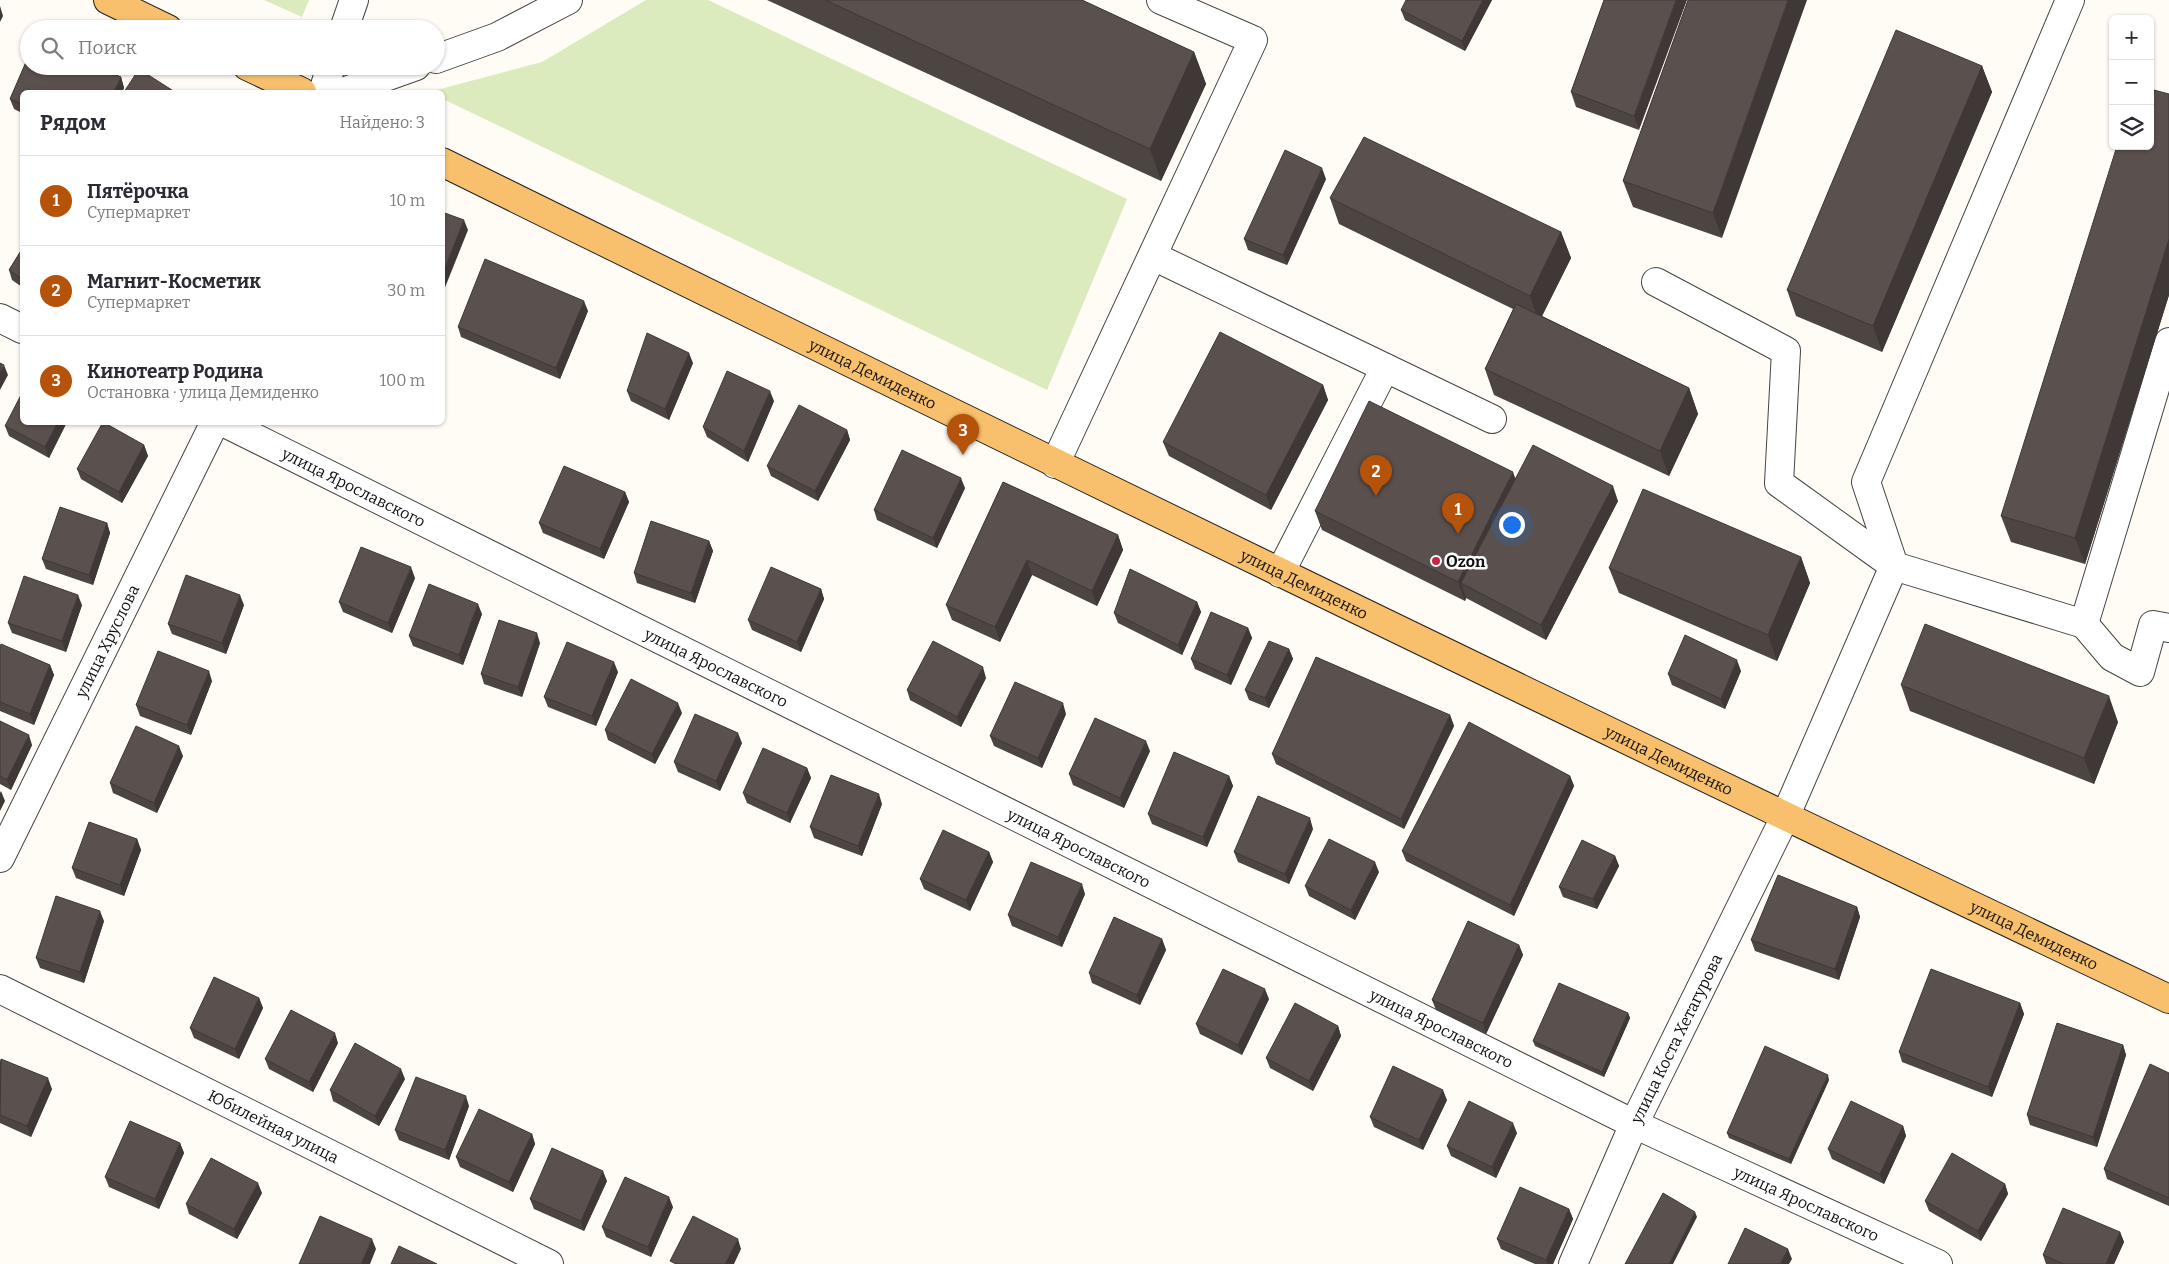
<!DOCTYPE html>
<html lang="ru">
<head>
<meta charset="utf-8">
<style>
	:root { --surface:#fff; --page:#f7f7f7; --text:#2b2b33; --muted:#7c7c81; --line:#e1e1e2; --accent:#b45309 }
	body { margin:0; font-family:Bitter,serif; background:var(--page); color:var(--text) }
	.controls { position:absolute; right:15px; top:15px; display:grid; overflow:hidden; border-radius:8px; box-shadow:0 1px 4px #0004 }
	.controls button { width:45px; height:45px; display:grid; place-items:center; padding:0; border:0; border-bottom:1px solid var(--line); background:var(--surface); color:var(--text); font:25px sans-serif }
	.you { position:absolute; left:1511px; top:524px; width:18px; height:18px; margin:-12px; border:4px solid #fff; border-radius:50%; background:#1a73e8; box-shadow:0 0 0 8px #1a73e833 }
	.badge { display:grid; place-items:center; width:32px; height:32px; border-radius:50%; background:var(--accent); color:#fff; font-size:16px; font-weight:700 }
	.pin { position:absolute; translate:-50% -41px; filter:drop-shadow(0 1px 2px #0008) }
	.pin::after { content:''; position:absolute; top:26px; width:18px; height:15px; background:inherit; clip-path:polygon(0 0,100% 0,50% 100%) }
	.list { margin:0; padding:0; list-style:none }
	h2 { display:flex; justify-content:space-between; align-items:center; height:65px; margin:0; padding:0 20px; font-size:21px }
	h2 small { font-size:16px; font-weight:400; color:var(--muted) }
	.list li { display:grid; grid-template-columns:32px 1fr auto; gap:15px; align-items:center; box-sizing:border-box; height:90px; padding:0 20px; border-top:1px solid var(--line) }
	.list b { display:block; font-size:19px; white-space:nowrap }
	.list p { margin:0; font-size:16px; white-space:nowrap; color:var(--muted) }
	.list em { font-size:16px; font-style:normal; color:var(--muted) }
	.icon { flex:none; width:28px; height:28px; fill:none; stroke:currentColor; stroke-width:2; stroke-linecap:round; stroke-linejoin:round }
	.map { position:relative; flex:none; width:2169px; height:1264px; overflow:hidden }
	.search { position:absolute; background:var(--surface); box-shadow:0 1px 4px #0004; left:20px; top:20px; width:425px; height:55px; display:flex; align-items:center; gap:12px; box-sizing:border-box; padding:0 18px; border-radius:28px; color:var(--muted); font-size:19px }
	.panel { position:absolute; background:var(--surface); box-shadow:0 1px 4px #0004; left:20px; top:90px; width:425px; height:335px; border-radius:8px }
	.map>svg:first-child { display:block }
	.green { fill:#dcebbd }
	.lines { fill:none; stroke-linecap:round; stroke-linejoin:round }
	.minor-casing { stroke:#444; stroke-width:30 }
	.major-casing { stroke:#222; stroke-width:30 }
	.minor { stroke:#fff; stroke-width:28 }
	.major { stroke:#f8c06c; stroke-width:28 }
	.wall { fill:#4d4542 }
	.shaded-wall { fill:#3f3836 }
	.building { fill:#5a504d; stroke:#3f3836 }
	.poi-dot { fill:#c32747; stroke:#fff; stroke-width:2 }
	.labels { text-anchor:middle; dominant-baseline:central; stroke-width:5; stroke-linejoin:round; paint-order:stroke }
	.street-label { font-size:16px; fill:#111; stroke:#fff }
	.poi-label { font-size:16px; font-weight:bold; fill:#111; stroke:#fff; text-anchor:start }
</style>
</head>
<body>
<div class="map">
<svg width="2169" height="1264" viewBox="0 0 2169 1264">
	<rect width="100%" height="100%" fill="#fffbf5"/>
	<path class="green" d="M264 0H309L302 17Z
		M646 0H708L1127 199 1047 390 443 99 442 92H429L542 62Z"/>
	<g class="lines">
		<g class="minor-casing">
			<g id="minor">
				<path d="M344 29 354 0"/>
				<path d="M436 59 497 37 568 0"/>
				<path d="M323 92 331 66"/>
				<path d="M343 92 416 66"/>
				<path d="M1153 256 1492 419"/>
				<path d="M1656 282 1786 351 1779 483 1894 566 2084 624 2169 342"/>
				<path d="M0 318 22 329"/>
				<path id="s1" d="M223 422 1634 1124 1938 1264"/>
				<path d="M1055 464 1253 40 1161 0"/>
				<path d="M1280 573 1385 368"/>
				<path d="M2084 624 2112 657 2140 672 2153 625 2169 628"/>
				<path id="s2" d="M0 858 215 422"/>
				<path id="s3" d="M0 989 549 1264"/>
				<path id="s4" d="M1573 1264 1634 1124 1785 817 1894 566 1866 482 2070 0"/>
			</g>
		</g>
		<g class="major-casing">
			<g id="major">
				<path d="M108 0 168 29"/>
				<path d="M247 66 302 92"/>
				<path id="s5" d="M442 162C1016 445 1591 725 2169 999"/>
			</g>
		</g>
		<use href="#minor" class="minor"/>
		<use href="#major" class="major"/>
	</g>
	<path class="wall" d="M767 0H1082L1194 52 1206 84 1161 181Z
		M1492 0 1465 51 1405 20 1401 10Z
		M1604 0 1639 130 1576 107 1571 92Z
		M1688 0 1722 238 1633 207 1623 181Z
		M29 55V66H95L121 77 124 88 122 92H22V113L14 109 10 99Z
		M1982 66 1992 92 1882 352 1796 316 1787 290Z
		M2169 94V295L2085 564 2011 542 2001 516Z
		M1326 179 1287 265 1248 250 1244 239Z
		M1330 198 1561 232 1571 258 1542 316 1689 388 1698 414 1669 476 1494 395 1485 369 1513 309 1339 224Z
		M22 249V287L12 280 9 270Z
		M588 311 560 379 461 337 458 327Z
		M693 363 669 420 631 401 627 391Z
		M1323 385 1328 400 1271 510 1169 456 1163 442Z
		M774 401 748 462 707 437 703 427Z
		M67 422 49 458 9 436 5 426Z
		M847 430 850 440 818 501 771 476 767 466Z
		M144 445 148 456 122 503 81 479 77 469Z
		M1515 479 1618 501 1546 640 1466 598 1465 601 1322 530 1315 511Z
		M1003 482 1118 535 1123 550 1097 606 1032 575 1000 642 952 620 946 605Z
		M965 488 937 548 877 520 874 510Z
		M625 492 629 502 604 559 543 533 539 523Z
		M107 523 110 533 93 585 46 569 42 559Z
		M709 541 713 551 695 603 637 583 634 573Z
		M1801 557 1810 583 1777 661 1619 593 1609 568Z
		M415 578 392 633 343 612 339 602Z
		M821 589 824 599 801 652 752 630 748 620Z
		M1197 602 1201 612 1182 655 1118 623 1114 613Z
		M82 605 66 652 12 633 8 623Z
		M244 605 226 654 172 634 168 624Z
		M482 614 463 665 413 646 409 636Z
		M1248 628 1252 638 1231 685 1195 669 1191 659Z
		M540 643 522 697 484 684 481 674Z
		M0 646 50 665 54 675 34 725 0 711Z
		M1289 649 1293 659 1269 708 1249 700 1245 690Z
		M1741 671 1725 709 1672 685 1668 674Z
		M618 672 596 726 548 707 544 697Z
		M986 678 961 727 910 700 907 690Z
		M212 681 191 735 140 716 136 705Z
		M1901 685 2118 722 2094 784 1910 711Z
		M682 713 655 764 608 740 605 730Z
		M1066 714 1042 768 994 746 990 736Z
		M1450 715 1454 726 1404 829 1276 764 1272 754Z
		M0 721 32 745 11 790 0 784Z
		M742 743 720 791 678 772 674 762Z
		M1150 751 1124 808 1073 785 1069 774Z
		M183 756 157 813 113 793 110 783Z
		M807 768 811 778 790 823 747 803 743 793Z
		M1229 776 1233 786 1207 847 1152 824 1148 814Z
		M1570 776 1574 786 1514 916 1406 861 1402 851Z
		M882 804 862 856 814 838 810 827Z
		M1313 829 1289 884 1238 862 1234 852Z
		M137 839 141 850 124 896 76 878 72 868Z
		M989 852 993 862 970 911 924 889 920 879Z
		M1615 856 1619 866 1597 909 1563 897 1559 887Z
		M1379 872 1355 920 1309 896 1305 886Z
		M1085 894 1062 947 1012 926 1008 915Z
		M1857 907 1860 917 1839 980 1755 951 1751 940Z
		M104 921 84 983 40 968 36 958Z
		M1162 939 1166 950 1140 1005 1092 983 1089 973Z
		M1519 945 1523 955 1486 1034 1436 1010 1432 1000Z
		M259 998 263 1008 239 1059 194 1038 190 1028Z
		M1269 999 1242 1055 1200 1034 1196 1024Z
		M2020 1003 2024 1014 1992 1097 1902 1062 1899 1052Z
		M1628 1013 1630 1018 1604 1077 1535 1046 1533 1041Z
		M1338 1026 1341 1036 1313 1091 1270 1068 1266 1058Z
		M338 1043 313 1092 269 1069 265 1059Z
		M2123 1045 2126 1055 2097 1147 2030 1125 2027 1115Z
		M0 1060 52 1089 31 1137 0 1123Z
		M2169 1073V1206L2107 1179 2104 1169Z
		M405 1079 379 1126 333 1101 330 1090Z
		M1829 1080 1791 1164 1729 1138 1727 1133Z
		M1447 1100 1423 1150 1374 1127 1370 1117Z
		M469 1106 449 1160 399 1140 395 1130Z
		M1903 1126 1906 1136 1884 1184 1832 1159 1828 1149Z
		M1517 1133 1496 1178 1451 1156 1447 1146Z
		M532 1134 535 1144 513 1192 460 1167 456 1157Z
		M180 1143 184 1153 159 1209 109 1187 105 1177Z
		M607 1181 584 1231 534 1209 530 1199Z
		M2005 1184 2008 1194 1981 1241 1929 1211 1925 1201Z
		M262 1193 237 1239 189 1214 186 1204Z
		M673 1207 651 1257 606 1237 602 1227Z
		M1569 1209 1573 1219 1553 1264H1535L1501 1249 1497 1239Z
		M2120 1232 2124 1242 2114 1264H2046L2043 1255Z"/>
	<path class="shaded-wall" d="M1483 0H1492L1465 51 1462 41Z
		M1676 0H1687L1639 130 1634 116Z
		M1788 0H1807L1722 238 1713 213Z
		M0 6 3 16 0 22Z
		M1194 52 1206 84 1161 181 1150 149Z
		M1982 66 1992 92 1882 352 1873 326Z
		M121 77 124 88 122 92H114Z
		M1322 168 1326 179 1287 265 1283 255Z
		M464 220 468 230 442 295V275Z
		M1561 232 1571 258 1539 322 1530 296Z
		M2169 239V295L2085 564 2075 538Z
		M584 301 588 311 560 379 556 368Z
		M689 353 693 363 669 420 665 409Z
		M4 365 8 375 0 390V373Z
		M1323 385 1328 400 1271 510 1266 495Z
		M1689 388 1698 414 1669 476 1660 451Z
		M770 391 774 401 748 462 744 451Z
		M58 422H67L49 458 45 447Z
		M847 430 850 440 818 501 815 491Z
		M144 445 148 456 122 503 119 492Z
		M1513 472 1520 491 1461 583 1466 598 1465 601 1458 582Z
		M961 478 965 488 937 548 933 538Z
		M1613 486 1618 501 1546 640 1541 625Z
		M625 492 629 502 604 559 600 549Z
		M107 523 110 533 93 585 89 575Z
		M1118 535 1123 550 1097 606 1092 591Z
		M709 541 713 551 695 603 691 593Z
		M1801 557 1810 583 1777 661 1768 635Z
		M1027 560 1032 575 1000 642 995 627Z
		M411 567 415 578 392 633 388 623Z
		M821 589 824 599 801 652 797 642Z
		M78 595 82 605 66 652 62 641Z
		M240 595 244 605 226 654 222 643Z
		M1197 602 1201 612 1182 655 1178 645Z
		M478 604 482 614 463 665 459 655Z
		M1248 628 1252 638 1231 685 1227 675Z
		M537 633 540 643 522 697 518 687Z
		M1289 649 1293 659 1269 708 1265 698Z
		M1737 660 1741 671 1725 709 1721 699Z
		M614 662 618 672 596 726 592 716Z
		M50 665 54 675 34 725 30 714Z
		M983 667 986 678 961 727 957 717Z
		M209 671 212 681 191 735 187 725Z
		M2109 696 2118 722 2094 784 2084 758Z
		M678 703 682 713 655 764 652 754Z
		M1063 703 1066 714 1042 768 1038 758Z
		M1450 715 1454 726 1404 829 1401 819Z
		M738 733 742 743 720 791 716 781Z
		M29 735 32 745 11 790 7 780Z
		M1146 741 1150 751 1124 808 1120 798Z
		M179 746 183 756 157 813 154 803Z
		M807 768 811 778 790 823 787 813Z
		M1229 776 1233 786 1207 847 1203 837Z
		M1570 776 1574 786 1514 916 1510 905Z
		M1 791 5 801 0 811V793Z
		M879 794 882 804 862 856 858 846Z
		M1310 818 1313 829 1289 884 1285 874Z
		M137 839 141 850 124 896 120 885Z
		M989 852 993 862 970 911 966 900Z
		M1615 856 1619 866 1597 909 1593 899Z
		M1375 862 1379 872 1355 920 1351 910Z
		M1082 884 1085 894 1062 947 1058 937Z
		M1857 907 1860 917 1839 980 1835 969Z
		M100 911 104 921 84 983 80 972Z
		M1162 939 1166 950 1140 1005 1137 995Z
		M1519 945 1523 955 1486 1034 1483 1023Z
		M1265 989 1269 999 1242 1055 1238 1045Z
		M259 998 263 1008 239 1059 235 1049Z
		M2020 1003 2024 1014 1992 1097 1988 1087Z
		M1628 1013 1630 1018 1604 1077 1602 1072Z
		M1338 1026 1341 1036 1313 1091 1309 1081Z
		M335 1033 338 1043 313 1092 309 1082Z
		M2123 1045 2126 1055 2097 1147 2093 1137Z
		M401 1069 405 1079 379 1126 375 1116Z
		M1828 1075 1829 1080 1791 1164 1789 1159Z
		M48 1078 52 1089 31 1137 27 1126Z
		M1443 1090 1447 1100 1423 1150 1419 1140Z
		M466 1096 469 1106 449 1160 445 1150Z
		M1513 1123 1517 1133 1496 1178 1492 1167Z
		M1903 1126 1906 1136 1884 1184 1880 1174Z
		M532 1134 535 1144 513 1192 509 1182Z
		M180 1143 184 1153 159 1209 155 1199Z
		M603 1171 607 1181 584 1231 581 1221Z
		M258 1183 262 1193 237 1239 234 1229Z
		M2005 1184 2008 1194 1981 1241 1978 1231Z
		M669 1197 673 1207 651 1257 648 1247Z
		M1569 1209 1573 1219 1553 1264H1547L1546 1260Z
		M1695 1212 1697 1217 1673 1264H1669Z
		M2120 1232 2124 1242 2114 1264H2106Z
		M372 1239 376 1249 370 1264H361Z
		M738 1239 741 1249 734 1264H725Z
		M1788 1249 1792 1259 1789 1264H1780Z"/>
	<path class="building" d="M825 0H1082L1194 52 1150 149Z
		M1406 0H1483L1462 41 1401 10Z
		M1604 0H1676L1634 116 1571 92Z
		M1688 0H1788L1713 213 1623 181Z
		M1896 30 1982 66 1873 326 1787 290Z
		M29 55V66H95L121 77 114 92H22V104L10 99Z
		M139 69 175 92H124Z
		M2150 89 2169 94V239L2075 538 2001 516 2117 146H2150Z
		M1364 137 1561 232 1530 296 1330 198Z
		M1285 150 1322 168 1283 255 1244 239Z
		M442 212 464 220 442 275Z
		M22 249V279L9 270Z
		M485 259 584 301 556 368 458 327Z
		M1516 304 1689 388 1660 451 1485 369Z
		M1220 332 1323 385 1266 495 1163 442Z
		M647 333 689 353 665 409 627 391Z
		M0 363 4 365 0 373Z
		M727 371 770 391 744 451 703 427Z
		M22 393V422H58L45 447 5 426Z
		M1369 401 1513 472 1458 582 1315 511Z
		M799 405 847 430 815 491 767 466Z
		M103 422 144 445 119 492 77 469Z
		M1533 445 1613 486 1541 625 1461 583Z
		M902 450 961 478 933 538 874 510Z
		M564 466 625 492 600 549 539 523Z
		M1003 482 1118 535 1092 591 1027 560 995 627 946 605Z
		M1643 489 1801 557 1768 635 1609 568Z
		M60 507 107 523 89 575 42 559Z
		M651 521 709 541 691 593 634 573Z
		M361 547 411 567 388 623 339 602Z
		M771 567 821 589 797 642 748 620Z
		M1130 569 1197 602 1178 645 1114 613Z
		M186 575 240 595 222 643 168 624Z
		M24 576 78 595 62 641 8 623Z
		M429 584 478 604 459 655 409 636Z
		M1211 612 1248 628 1227 675 1191 659Z
		M499 620 537 633 518 687 481 674Z
		M1925 624 2109 696 2084 758 1901 685Z
		M1685 635 1737 660 1721 699 1668 674Z
		M933 641 983 667 957 717 907 690Z
		M1269 641 1289 649 1265 698 1245 690Z
		M567 642 614 662 592 716 544 697Z
		M1 644 50 665 30 714 0 702V646Z
		M158 651 209 671 187 725 136 705Z
		M1316 657 1450 715 1401 819 1272 754Z
		M631 679 678 703 652 754 605 730Z
		M1015 682 1063 703 1038 758 990 736Z
		M695 714 738 733 716 781 674 762Z
		M1095 718 1146 741 1120 798 1069 774Z
		M0 721 29 735 7 780 0 776Z
		M1469 722 1570 776 1510 905 1402 851Z
		M136 726 179 746 154 803 110 783Z
		M763 748 807 768 787 813 743 793Z
		M1174 752 1229 776 1203 837 1148 814Z
		M831 775 879 794 858 846 810 827Z
		M1258 796 1310 818 1285 874 1234 852Z
		M89 822 137 839 120 885 72 868Z
		M943 830 989 852 966 900 920 879Z
		M1329 839 1375 862 1351 910 1305 886Z
		M1582 840 1615 856 1593 899 1559 887Z
		M1031 862 1082 884 1058 937 1008 915Z
		M1778 875 1857 907 1835 969 1751 940Z
		M56 896 100 911 80 972 36 958Z
		M1114 917 1162 939 1137 995 1089 973Z
		M1468 921 1519 945 1483 1023 1432 1000Z
		M1223 969 1265 989 1238 1045 1196 1024Z
		M1931 969 2020 1003 1988 1087 1899 1052Z
		M214 977 259 998 235 1049 190 1028Z
		M1559 983 1628 1013 1602 1072 1533 1041Z
		M1295 1003 1338 1026 1309 1081 1266 1058Z
		M291 1010 335 1033 309 1082 265 1059Z
		M2057 1023 2123 1045 2093 1137 2027 1115Z
		M355 1043 401 1069 375 1116 330 1090Z
		M1765 1046 1828 1075 1789 1159 1727 1133Z
		M1 1059 48 1078 27 1126 0 1115Z
		M2150 1064 2169 1073V1198L2104 1169Z
		M1393 1066 1443 1090 1419 1140 1370 1117Z
		M416 1077 466 1096 445 1150 395 1130Z
		M1469 1101 1513 1123 1492 1167 1447 1146Z
		M1851 1101 1903 1126 1880 1174 1828 1149Z
		M479 1109 532 1134 509 1182 456 1157Z
		M130 1121 180 1143 155 1199 105 1177Z
		M552 1148 603 1171 581 1221 530 1199Z
		M1952 1153 2005 1184 1978 1231 1925 1201Z
		M211 1158 258 1183 234 1229 186 1204Z
		M625 1177 669 1197 648 1247 602 1227Z
		M1520 1187 1569 1209 1546 1260 1497 1239Z
		M1663 1193 1695 1212 1669 1264H1625Z
		M2063 1208 2120 1232 2106 1264H2064L2043 1255Z
		M320 1216 372 1239 361 1264H299Z
		M693 1216 738 1239 725 1264H676L670 1261Z
		M1745 1228 1788 1249 1780 1264H1728Z
		M399 1246 437 1264H391Z"/>
	<circle class="poi-dot" cx="1436" cy="561" r="5"/>
	<g class="labels">
		<g class="street-label">
			<text stroke="none"><textPath href="#s5" startOffset="480">улица Демиденко</textPath></text>
			<text stroke="none"><textPath href="#s1" startOffset="146">улица Ярославского</textPath></text>
			<text stroke="none"><textPath href="#s5" startOffset="960">улица Демиденко</textPath></text>
			<text stroke="none"><textPath href="#s2" startOffset="242">улица Хруслова</textPath></text>
			<text stroke="none"><textPath href="#s1" startOffset="551">улица Ярославского</textPath></text>
			<text stroke="none"><textPath href="#s5" startOffset="1365">улица Демиденко</textPath></text>
			<text stroke="none"><textPath href="#s1" startOffset="956">улица Ярославского</textPath></text>
			<text stroke="none"><textPath href="#s5" startOffset="1770">улица Демиденко</textPath></text>
			<text stroke="none"><textPath href="#s1" startOffset="1361">улица Ярославского</textPath></text>
			<text stroke="none"><textPath href="#s4" startOffset="248">улица Коста Хетагурова</textPath></text>
			<text stroke="none"><textPath href="#s3" startOffset="306">Юбилейная улица</textPath></text>
			<text stroke="none"><textPath href="#s1" startOffset="1766">улица Ярославского</textPath></text>
		</g>
		<g class="poi-label">
			<text x="1446" y="561">Ozon</text>
		</g>
	</g>
</svg>
<div class="controls">
<button>+</button>
<button>−</button>
<button><svg class="icon" aria-label="layers" viewBox="0 0 24 24"><path d="M12 4l9 5-9 5-9-5zM3 14l9 5 9-5"/></svg></button>
</div>
<div class="you"></div>
<div class="pin badge" style="left:1458px;top:534px">1</div>
<div class="pin badge" style="left:1376px;top:496px">2</div>
<div class="pin badge" style="left:963px;top:455px">3</div>
<div class="search"><svg class="icon" aria-label="search" viewBox="0 0 24 24"><circle cx="10" cy="10" r="6"/><path d="M15 15l6 6"/></svg>Поиск</div>
<section class="panel">
<h2>Рядом<small>Найдено: 3</small></h2>
<ul class="list">
<li><span class="badge">1</span><div><b>Пятёрочка</b><p>Супермаркет</p></div><em>10 m</em></li>
<li><span class="badge">2</span><div><b>Магнит-Косметик</b><p>Супермаркет</p></div><em>30 m</em></li>
<li><span class="badge">3</span><div><b>Кинотеатр Родина</b><p>Остановка · улица Демиденко</p></div><em>100 m</em></li>
</ul>
</section>
</div>
</body>
</html>
